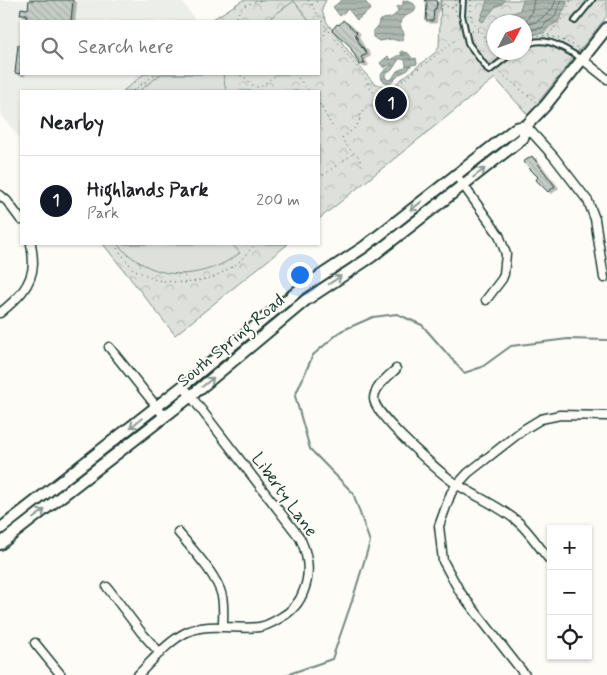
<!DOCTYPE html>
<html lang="en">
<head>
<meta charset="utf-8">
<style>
	:root { --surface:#fff; --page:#f2f2f2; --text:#202124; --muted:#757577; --line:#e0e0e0; --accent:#111827 }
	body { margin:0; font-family:Mynerve,sans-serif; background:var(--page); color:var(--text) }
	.controls { position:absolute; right:15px; bottom:15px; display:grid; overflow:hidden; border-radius:0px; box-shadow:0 1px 4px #0004 }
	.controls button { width:45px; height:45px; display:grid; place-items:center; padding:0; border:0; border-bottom:1px solid var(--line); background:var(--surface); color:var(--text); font:25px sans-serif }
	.compass { position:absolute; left:487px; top:15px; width:45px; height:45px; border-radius:50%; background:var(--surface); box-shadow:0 1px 4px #0004; rotate:49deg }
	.you { position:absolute; left:299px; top:274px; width:18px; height:18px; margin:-12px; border:4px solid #fff; border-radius:50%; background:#1a73e8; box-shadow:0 0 0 8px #1a73e833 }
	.badge { display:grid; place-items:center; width:32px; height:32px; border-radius:50%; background:var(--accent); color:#fff; font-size:16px; font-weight:700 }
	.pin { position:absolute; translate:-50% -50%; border:2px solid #fff; box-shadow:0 1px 5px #0006 }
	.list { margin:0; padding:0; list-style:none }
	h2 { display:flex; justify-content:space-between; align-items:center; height:65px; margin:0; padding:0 20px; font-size:21px }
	h2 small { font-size:16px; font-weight:400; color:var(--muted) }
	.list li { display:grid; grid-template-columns:32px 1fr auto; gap:15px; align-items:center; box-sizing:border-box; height:90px; padding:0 20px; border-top:1px solid var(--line) }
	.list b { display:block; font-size:19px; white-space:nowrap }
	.list p { margin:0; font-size:16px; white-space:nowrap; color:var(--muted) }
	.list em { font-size:16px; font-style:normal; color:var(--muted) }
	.icon { flex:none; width:28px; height:28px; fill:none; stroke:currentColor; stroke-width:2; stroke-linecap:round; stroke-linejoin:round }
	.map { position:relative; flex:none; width:607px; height:675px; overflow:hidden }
	.search { position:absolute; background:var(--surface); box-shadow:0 1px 4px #0004; left:20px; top:20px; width:300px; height:55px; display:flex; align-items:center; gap:12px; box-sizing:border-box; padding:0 18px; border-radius:0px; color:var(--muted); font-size:19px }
	.panel { position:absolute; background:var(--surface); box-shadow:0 1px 4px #0004; left:20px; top:90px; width:300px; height:155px; border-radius:0px }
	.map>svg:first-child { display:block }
	.built { fill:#eceee9 }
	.park { fill:url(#park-crowns); stroke:#7e8e88; fill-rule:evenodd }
	.garden { fill:#dde0db; stroke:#7e8e88 }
	.water { fill:url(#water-rules); stroke:#75877f; fill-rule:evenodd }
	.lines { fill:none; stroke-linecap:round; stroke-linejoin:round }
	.shore { stroke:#586e66; stroke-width:1 }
	.stream { stroke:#75877f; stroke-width:2 }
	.building { fill:url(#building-back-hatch); stroke:#1f3d34; filter:url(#shadow) }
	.service-casing { stroke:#1f3d34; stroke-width:8 }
	.minor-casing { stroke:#1f3d34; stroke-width:11 }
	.secondary-casing { stroke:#1f3d34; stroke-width:14 }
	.path { stroke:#1f3d34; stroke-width:1; stroke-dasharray:1 4; stroke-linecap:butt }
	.service { stroke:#fdfcf7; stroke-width:4 }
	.minor { stroke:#fdfcf7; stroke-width:8 }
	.secondary { stroke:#fdfcf7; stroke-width:10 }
	.oneway { stroke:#8e9c96 }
	.labels { text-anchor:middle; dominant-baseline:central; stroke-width:4; stroke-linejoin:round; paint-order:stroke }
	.street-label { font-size:18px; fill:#1f3d34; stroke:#fdfcf7 }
</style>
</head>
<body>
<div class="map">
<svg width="607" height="675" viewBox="0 0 607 675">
	<defs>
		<pattern id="park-crowns" width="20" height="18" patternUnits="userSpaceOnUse" patternTransform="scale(1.25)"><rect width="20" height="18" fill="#dde0db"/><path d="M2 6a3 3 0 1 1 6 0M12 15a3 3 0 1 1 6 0" fill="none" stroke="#bdc1bd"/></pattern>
		<pattern id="water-rules" width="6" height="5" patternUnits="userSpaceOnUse" patternTransform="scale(1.25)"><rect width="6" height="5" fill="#aeb8b1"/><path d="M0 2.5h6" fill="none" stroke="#8d9791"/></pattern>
		<pattern id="building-back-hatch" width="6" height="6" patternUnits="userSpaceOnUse" patternTransform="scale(1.25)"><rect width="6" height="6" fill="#c6cdc7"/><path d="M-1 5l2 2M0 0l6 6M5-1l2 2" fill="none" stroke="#aab1ac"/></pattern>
		<filter id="shadow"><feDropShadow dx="3.5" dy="2" stdDeviation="0" flood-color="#0004"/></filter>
	</defs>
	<rect width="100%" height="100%" fill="#fdfcf7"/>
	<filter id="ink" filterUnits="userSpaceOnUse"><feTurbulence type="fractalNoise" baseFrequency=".02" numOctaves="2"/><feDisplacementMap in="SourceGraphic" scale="10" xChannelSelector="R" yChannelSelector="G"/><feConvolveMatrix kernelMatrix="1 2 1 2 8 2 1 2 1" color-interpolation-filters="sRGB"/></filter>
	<g filter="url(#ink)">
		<path class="built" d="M0 0H181L196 21H21V74H144L123 91H21V140L3 117 0 107Z"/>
		<path class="park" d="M243 0H326L323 6 322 11 326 21 364 72 374 83 386 87 393 86 436 52 439 46 441 0H607V16L528 115 495 78 319 219V91H123L144 74H319V21H210ZM494 22H524V52H494Z
			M103 244H288L175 335Z"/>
		<path class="garden" d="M294 1 309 21H266Z
			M161 74H223L226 91H139Z
			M117 244H232L240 253C231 259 222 265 212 268 175 281 144 272 117 244Z"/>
		<path class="water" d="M342 0H364L371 9 357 20 348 9 340 16 333 7Z
			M407 0 414 4 416 8 414 12C403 17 395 20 404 33L403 39 399 41 392 39 379 41 373 37V32L378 26 379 21C385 16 391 22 398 11L397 7 403 5V1Z
			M487 0H505L502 4 495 7 483 22 480 20C482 13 486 7 487 0Z
			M523 0H566L567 3 558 22 550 26 544 33 536 34 525 37 524 22H496C506 8 510 17 520 10Z
			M401 51 408 53 413 59 416 58 417 64 411 65 408 70 400 74 391 83H386L382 80 381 75C384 69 390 68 392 63L384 68 380 63 388 56 390 60C399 54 403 53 411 61L408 56 401 54ZM399 59H402L405 60 406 64V67L397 71 392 79 387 80 385 76V74L392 70Z"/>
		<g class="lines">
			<path class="shore" d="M534 0 531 14 526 21 528 24C537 22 537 22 543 17 552 10 552 10 556 0
				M524 31 542 28 547 22 554 18 562 0"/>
			<path class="stream" d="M286 675 332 659 352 601 370 542 353 493 310 449 295 396 313 355 341 331 373 317 397 314 422 325 464 373 482 367 511 346 568 339 607 340"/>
		</g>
		<path class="building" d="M29 0H73L71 21H26L27 14H20L21 8 28 9Z
			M425 0H437L436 9H434L433 21H426L427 3Z
			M343 20 357 32 355 34 362 48 363 47 367 54 361 57 365 63 360 65 349 45 332 30 337 24 339 25Z
			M18 45H21V74L15 73Z
			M532 156 555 186 548 192 536 180 538 177 523 162Z"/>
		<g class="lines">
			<g class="service-casing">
				<path id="service" d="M463 0 462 15 468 43 489 71 513 52
					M575 21 592 0
					M524 46C545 33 564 49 582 59"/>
			</g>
			<g class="minor-casing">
				<path id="minor" d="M582 59 607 79
					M526 126 554 157 588 201 595 219 604 278
					M456 175 499 235 506 254 504 274 502 279 486 300
					M0 195 7 201 21 220
					M0 313C16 300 32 286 33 264 33 257 32 250 31 244
					M109 347 164 416
					M396 369C388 377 374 387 374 399 374 415 442 475 458 485 477 497 499 506 517 521 528 530 539 547 549 559
					M178 532C192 549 217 575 222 596 224 606 223 617 223 627
					M107 587 141 632 160 653
					M35 643 61 675
					M138 675C152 661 168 641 187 632 209 622 235 630 259 627 267 626 273 622 280 618 291 612 300 602 304 590 311 572 308 555 300 538L183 386
					M525 675 460 592 443 561 439 526 451 493 457 485 468 473 523 430 541 419 560 415 607 416"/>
			</g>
			<g class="secondary-casing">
				<path id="secondary" d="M0 529 183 386 299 290 364 247 516 128 526 126
					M0 544 191 396 306 300 371 257 523 138 526 126 545 106 607 28"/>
			</g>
			<path class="path" d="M308 0 326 27 325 34 319 41
				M441 0 446 6
				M456 0 455 9 457 16
				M471 0V19L482 34 493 51 495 53 501 54
				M437 4 454 8
				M312 5 319 0
				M233 21 243 6 261 0
				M326 27 366 79 371 90 380 97
				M472 31H480
				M548 35 560 22 571 0
				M322 39 325 43
				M524 39C544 31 561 38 578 48
				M497 70 536 102
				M236 74C239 75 241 76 244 77 250 81 252 88 260 87L277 74
				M295 74 309 91
				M133 91 156 74
				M319 104C324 110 326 117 331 124 338 134 349 151 359 157L361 164 365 168
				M342 138C351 131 361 126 360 114L462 35
				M319 178 353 154
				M319 195 326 196
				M114 244 133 269 156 280 186 283 212 278 234 266 241 260 255 244"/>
			<use href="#service" class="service"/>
			<use href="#minor" class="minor"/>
			<use href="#secondary" class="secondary"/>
		</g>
		<defs><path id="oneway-shaft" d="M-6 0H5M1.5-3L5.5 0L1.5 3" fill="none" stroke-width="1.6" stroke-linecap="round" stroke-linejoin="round" transform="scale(1.25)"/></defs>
		<g class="oneway">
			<use href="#oneway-shaft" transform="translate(479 173) rotate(-37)"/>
			<use href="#oneway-shaft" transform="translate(416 206) rotate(142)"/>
			<use href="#oneway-shaft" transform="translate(335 280) rotate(-33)"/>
			<use href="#oneway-shaft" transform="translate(208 382) rotate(-39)"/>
			<use href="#oneway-shaft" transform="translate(136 423) rotate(141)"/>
			<use href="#oneway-shaft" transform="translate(39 514) rotate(-37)"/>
		</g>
	</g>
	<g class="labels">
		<g class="street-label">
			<text transform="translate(231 341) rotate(-40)">South Spring Road</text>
			<text transform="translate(284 495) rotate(54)">Liberty Lane</text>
		</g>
	</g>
</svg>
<div class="controls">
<button>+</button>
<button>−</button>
<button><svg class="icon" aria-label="locate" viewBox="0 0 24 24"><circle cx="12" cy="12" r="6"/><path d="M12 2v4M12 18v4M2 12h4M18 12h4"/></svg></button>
</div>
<svg class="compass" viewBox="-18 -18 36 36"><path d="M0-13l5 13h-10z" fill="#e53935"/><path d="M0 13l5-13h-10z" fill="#757577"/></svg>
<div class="you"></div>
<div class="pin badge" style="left:391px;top:103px">1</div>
<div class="search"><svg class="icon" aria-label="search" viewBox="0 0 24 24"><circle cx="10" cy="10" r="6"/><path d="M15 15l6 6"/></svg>Search here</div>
<section class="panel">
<h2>Nearby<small></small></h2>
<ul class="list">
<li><span class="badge">1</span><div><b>Highlands Park</b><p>Park</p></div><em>200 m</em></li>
</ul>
</section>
</div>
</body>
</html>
